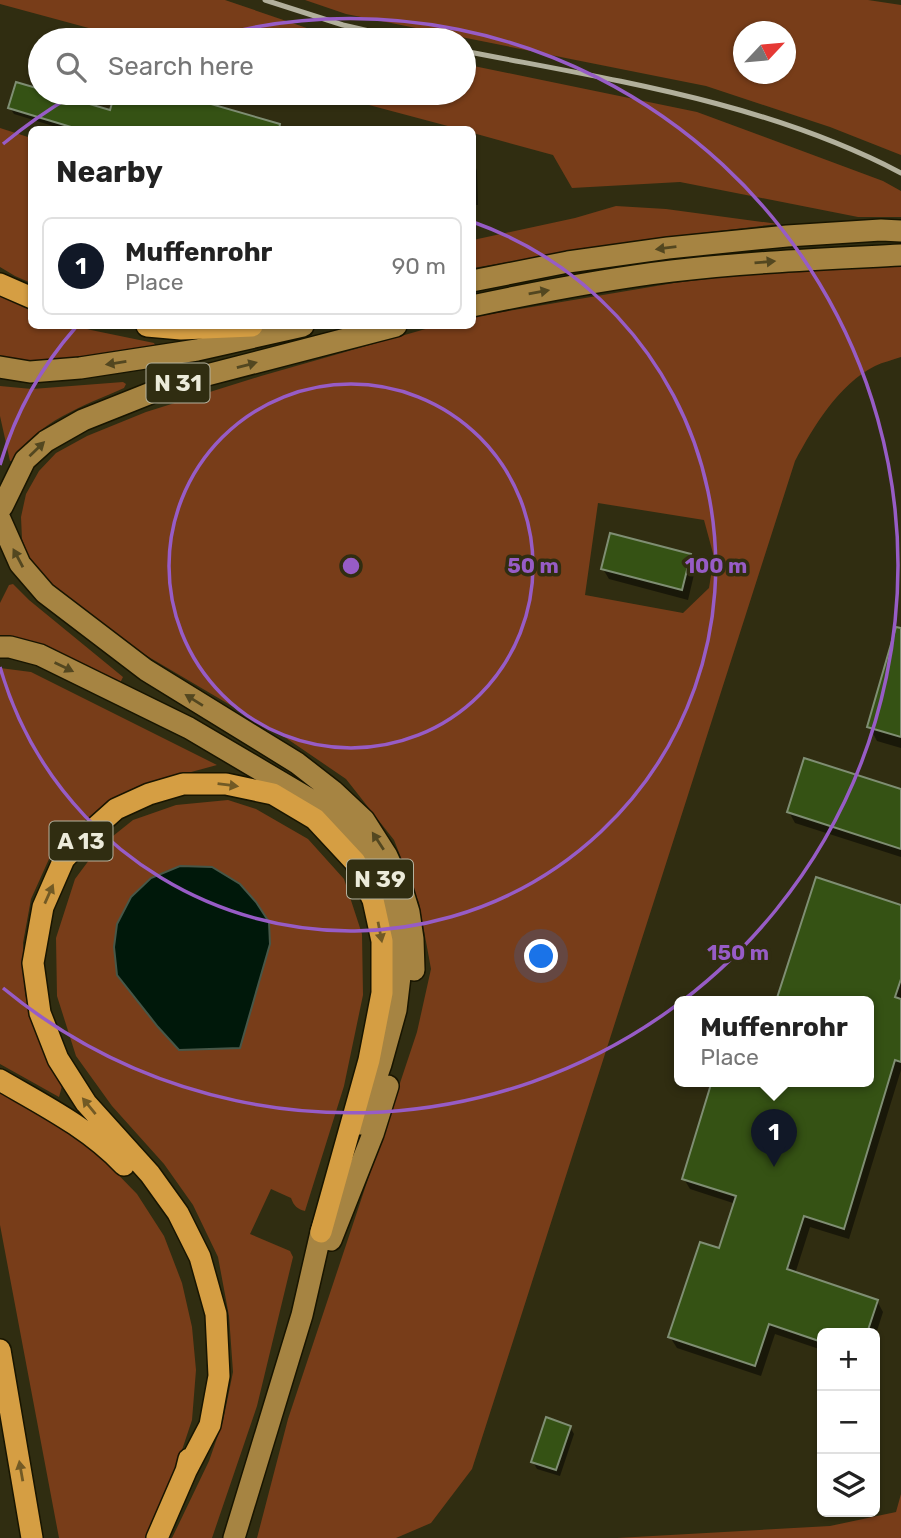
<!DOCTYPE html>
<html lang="en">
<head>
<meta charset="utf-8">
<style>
	:root { --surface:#fff; --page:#f6f6f6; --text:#222; --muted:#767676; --line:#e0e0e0; --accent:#111827 }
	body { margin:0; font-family:Rubik,sans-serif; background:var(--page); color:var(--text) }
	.controls { position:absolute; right:21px; bottom:21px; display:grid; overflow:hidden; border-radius:10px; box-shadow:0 2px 5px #0004 }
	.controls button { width:63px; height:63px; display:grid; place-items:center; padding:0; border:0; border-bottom:2px solid var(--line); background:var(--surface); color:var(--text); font:35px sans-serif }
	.compass { position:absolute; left:733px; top:21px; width:63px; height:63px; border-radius:50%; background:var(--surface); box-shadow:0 2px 5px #0004; rotate:64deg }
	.you { position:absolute; left:542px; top:957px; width:24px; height:24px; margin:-18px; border:5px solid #fff; border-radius:50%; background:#1a73e8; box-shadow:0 0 0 10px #1a73e833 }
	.badge { display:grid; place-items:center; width:46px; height:46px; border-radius:50%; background:var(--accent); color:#fff; font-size:23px; font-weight:700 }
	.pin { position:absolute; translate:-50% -58px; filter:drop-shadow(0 2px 4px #0008) }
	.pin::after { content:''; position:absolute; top:37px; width:24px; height:21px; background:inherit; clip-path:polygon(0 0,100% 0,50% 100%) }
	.popup { position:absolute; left:674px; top:996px; width:200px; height:91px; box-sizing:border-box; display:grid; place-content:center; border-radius:10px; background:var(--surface); filter:drop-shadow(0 2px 5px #0005); font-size:23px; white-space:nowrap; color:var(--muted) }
	.popup b { font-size:26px; color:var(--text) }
	.popup::after { content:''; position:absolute; left:50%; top:100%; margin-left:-14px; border:14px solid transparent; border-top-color:var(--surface) }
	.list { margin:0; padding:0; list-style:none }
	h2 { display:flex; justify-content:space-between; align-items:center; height:91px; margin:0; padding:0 28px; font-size:30px }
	h2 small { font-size:23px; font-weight:400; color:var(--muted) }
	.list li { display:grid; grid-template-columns:46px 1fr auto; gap:21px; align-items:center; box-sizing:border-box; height:98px; margin:0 14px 14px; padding:0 14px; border:2px solid var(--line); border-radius:10px }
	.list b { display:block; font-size:26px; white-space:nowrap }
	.list p { margin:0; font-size:23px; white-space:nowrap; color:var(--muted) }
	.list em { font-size:23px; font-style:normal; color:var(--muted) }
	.icon { flex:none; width:38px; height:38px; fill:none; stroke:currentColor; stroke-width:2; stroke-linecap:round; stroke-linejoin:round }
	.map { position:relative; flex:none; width:901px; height:1538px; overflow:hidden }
	.search { position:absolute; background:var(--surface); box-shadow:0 2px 5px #0004; left:28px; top:28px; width:448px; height:77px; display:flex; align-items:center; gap:18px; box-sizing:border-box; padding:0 24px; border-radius:38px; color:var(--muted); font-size:26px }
	.panel { position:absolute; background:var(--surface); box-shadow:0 2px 5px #0004; left:28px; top:126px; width:448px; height:203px; border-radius:10px }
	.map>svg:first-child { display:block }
	.green { fill:#783d19; fill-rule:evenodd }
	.water { fill:#00180a; stroke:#475748; stroke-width:2 }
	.shadow { fill:#0007 }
	.building { fill:#355214; stroke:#7f8e73; stroke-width:2 }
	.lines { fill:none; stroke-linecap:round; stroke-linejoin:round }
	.major-casing { stroke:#181500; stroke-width:24 }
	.highway-casing { stroke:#181500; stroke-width:24 }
	.major { stroke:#a68442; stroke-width:21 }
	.highway { stroke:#d59e43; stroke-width:21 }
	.rail { stroke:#b2b09c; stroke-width:5 }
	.oneway { fill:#534720 }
	.oneway2 { fill:#725a25 }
	.ring { fill:none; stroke:#975cc6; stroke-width:3.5 }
	.labels { text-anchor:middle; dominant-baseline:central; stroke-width:7; stroke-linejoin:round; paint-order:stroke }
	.shield { fill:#302d11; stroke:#b4b29e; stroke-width:2 }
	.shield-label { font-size:23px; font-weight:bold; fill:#ecebda }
	.centre { fill:#975cc6; stroke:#302d11; stroke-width:3.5 }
	.ring-label { font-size:21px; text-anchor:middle; font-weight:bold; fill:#975cc6; stroke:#302d11; stroke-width:7; stroke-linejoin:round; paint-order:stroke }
</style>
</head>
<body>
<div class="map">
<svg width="901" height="1538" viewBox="0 0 901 1538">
	<rect width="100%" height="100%" fill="#302d11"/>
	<path class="green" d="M0 0H225L342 40H133L0 4Z
		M305 0H868L901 5V155L830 127 706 86 346 14ZM744 32H786V74H744Z
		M464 64 697 112 883 181 901 191V217H858L680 182 572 188 553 155 473 133 472 130 459 129 324 93H464Z
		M0 128 31 138V283L15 276 0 267Z
		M616 206 666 209 778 224 641 240 473 268V240L575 218Z
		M856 267H901V357C893 360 883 362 875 366 838 385 814 426 795 461L472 1469 431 1523 396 1538H257L288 1419 417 1032 431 969 419 903 394 840 346 779 286 738 142 653 88 613 46 579 30 560 22 539 21 517 26 494 39 471 56 453 87 436 146 412 261 376 436 326H472L473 317 674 283 780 270ZM598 503 704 520 714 557 709 588 683 613 585 595Z
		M0 294 31 310 32 326H77L91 330 154 343 157 349 22 363 0 357Z
		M123 382 126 384 124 388C86 405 35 422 13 461H10L0 416V386L32 389Z
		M13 584 29 600 123 677 120 683 0 638V603L9 585Z
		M0 668 31 672 217 765 136 787 101 807 72 832 49 859 31 899 23 943 25 994 38 1039 62 1086 59 1097 0 1064Z
		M228 800 256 809 308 839 344 879 362 934 363 995 344 1086 305 1211C297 1209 294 1206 291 1198L271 1189 250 1234 290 1251 293 1257 257 1406 212 1538H172L209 1461 223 1421 233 1372 229 1316 218 1257 193 1205 164 1164 112 1106 76 1056 57 996 56 938 75 879 98 848 133 820 176 805Z
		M0 1092 65 1131 100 1156 137 1194 164 1236 182 1283 192 1327 196 1370 192 1420 176 1468 147 1538H59L0 1225Z
		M901 1494V1538H617L830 1526 896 1512Z"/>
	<path class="water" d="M180 866 212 867 240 884 256 902 269 922 270 944 240 1048 179 1050 158 1027 117 975 114 947 117 924 131 897 151 878Z"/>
	<path class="shadow" d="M17 84 40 91V93H46L111 112 117 93H167L259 120 262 130H66L14 114 10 108Z
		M472 168H476L477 171 478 205H472Z
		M690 555 696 566 688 600 609 579 603 569Z
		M901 656V748L877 741 869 726Z
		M901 791V857L795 823 789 812Z
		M901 906V1070L849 1239 810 1227 795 1274 877 1301 883 1312 875 1337V1333H822V1350L775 1334 761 1376 677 1348 670 1337 721 1250 736 1204 690 1189 684 1179 868 1081V1001Z
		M570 1427 574 1434 560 1476 537 1469 533 1462Z"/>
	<path class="building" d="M16 82 40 89V93H52L110 110 115 93H173L280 124 279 130H81L8 108Z
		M610 533 691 554 682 590 601 569Z
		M896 627 901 628V737L867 727Z
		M804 758 901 789V849L787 812Z
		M816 877 901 905V979L895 997 901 999V1062L895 1060 844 1229 804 1216 787 1269 878 1300 867 1333H822V1342L769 1324 755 1366 668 1337 700 1242 719 1248 736 1196 682 1179 712 1081H869V1001H776Z
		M546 1417 571 1426 556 1470 531 1462Z"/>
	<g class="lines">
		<g class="major-casing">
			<path id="major" d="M472 281 568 262 668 248 787 236 881 230 901 231
				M472 306C538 292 605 279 672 271 748 262 825 259 901 255
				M0 367 30 372 80 368 197 350 303 326
				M2 507 25 460 46 441 83 420 176 383 396 326
				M0 519 20 564 45 593 146 670 297 763 333 791 364 820 387 856 402 889 409 912 413 939 414 970
				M0 647H10L40 655 189 728 318 804 342 827 369 857 383 886 395 921 401 968 396 1010 381 1064 360 1124
				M331 1240 373 1134 388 1086
				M234 1538 302 1315 321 1232 326 1217"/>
		</g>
		<g class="highway-casing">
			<path id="highway" d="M0 284 32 298
				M147 326 181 329 252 326
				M0 1080C43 1105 89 1128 124 1165
				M0 1350 32 1538
				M186 1471 210 1425 219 1376 216 1314 200 1257 178 1213 150 1174 86 1103 58 1059 40 1013 33 963 43 907 64 859 87 835 116 809 149 794 183 784H226L273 794 315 819 355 862 373 900 382 941V993L369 1060 321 1232
				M157 1538 186 1471 189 1459"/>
		</g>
		<use href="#major" class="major"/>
		<use href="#highway" class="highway"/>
		<path class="rail" d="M265 0 343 25 408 40
			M464 51C612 80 766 102 901 173"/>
	</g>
	<defs><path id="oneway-solid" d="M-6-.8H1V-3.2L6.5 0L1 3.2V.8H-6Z" transform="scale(1.75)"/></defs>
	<g class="oneway">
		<use href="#oneway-solid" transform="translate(666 248) rotate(173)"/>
		<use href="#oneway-solid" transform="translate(765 262) rotate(-5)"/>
		<use href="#oneway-solid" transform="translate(539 292) rotate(-10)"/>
		<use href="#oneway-solid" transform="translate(116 363) rotate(171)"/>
		<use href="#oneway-solid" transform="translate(247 365) rotate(-15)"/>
		<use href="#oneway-solid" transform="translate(37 449) rotate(-44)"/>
		<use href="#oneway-solid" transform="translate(18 558) rotate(-118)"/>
		<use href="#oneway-solid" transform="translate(64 667) rotate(26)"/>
		<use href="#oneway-solid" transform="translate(194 700) rotate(-148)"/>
		<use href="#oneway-solid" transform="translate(378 841) rotate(-123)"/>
	</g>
	<g class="oneway2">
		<use href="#oneway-solid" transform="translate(228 785) rotate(7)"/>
		<use href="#oneway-solid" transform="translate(49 894) rotate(-66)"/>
		<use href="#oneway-solid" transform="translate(380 932) rotate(79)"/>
		<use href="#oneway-solid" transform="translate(89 1106) rotate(-129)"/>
		<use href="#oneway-solid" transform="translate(21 1471) rotate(-100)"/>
	</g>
	<g class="ring">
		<circle cx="351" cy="566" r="182"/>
		<path d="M0 465A365 365 0 0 1 76 327M473 222A365 365 0 1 1 0 667"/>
		<path d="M3 144A547 547 0 0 1 73 95M200 40A547 547 0 1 1 3 988"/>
	</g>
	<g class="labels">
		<g class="shield">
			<rect x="146.5" y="363.5" width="63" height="39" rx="5"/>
			<rect x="49.5" y="821.5" width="63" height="39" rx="5"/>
			<rect x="347" y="859.5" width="66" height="39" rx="5"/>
		</g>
		<g class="shield-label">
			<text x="178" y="383">N 31</text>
			<text x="81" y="841">A 13</text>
			<text x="380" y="879">N 39</text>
		</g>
	</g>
	<circle cx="351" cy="566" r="10" class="centre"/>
	<g class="ring-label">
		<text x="533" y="573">50 m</text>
		<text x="716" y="573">100 m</text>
		<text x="738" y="960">150 m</text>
	</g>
</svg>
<div class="controls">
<button>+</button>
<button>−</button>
<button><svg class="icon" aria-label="layers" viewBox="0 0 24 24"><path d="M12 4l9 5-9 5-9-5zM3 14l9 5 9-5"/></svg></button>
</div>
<svg class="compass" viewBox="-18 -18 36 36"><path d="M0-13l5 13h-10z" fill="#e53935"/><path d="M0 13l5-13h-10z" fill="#767676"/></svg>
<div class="you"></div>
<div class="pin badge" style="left:774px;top:1167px">1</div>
<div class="popup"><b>Muffenrohr</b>Place</div>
<div class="search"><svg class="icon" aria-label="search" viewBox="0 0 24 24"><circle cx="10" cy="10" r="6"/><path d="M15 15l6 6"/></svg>Search here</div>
<section class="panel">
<h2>Nearby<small></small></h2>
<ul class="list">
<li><span class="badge">1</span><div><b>Muffenrohr</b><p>Place</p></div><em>90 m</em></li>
</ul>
</section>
</div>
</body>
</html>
